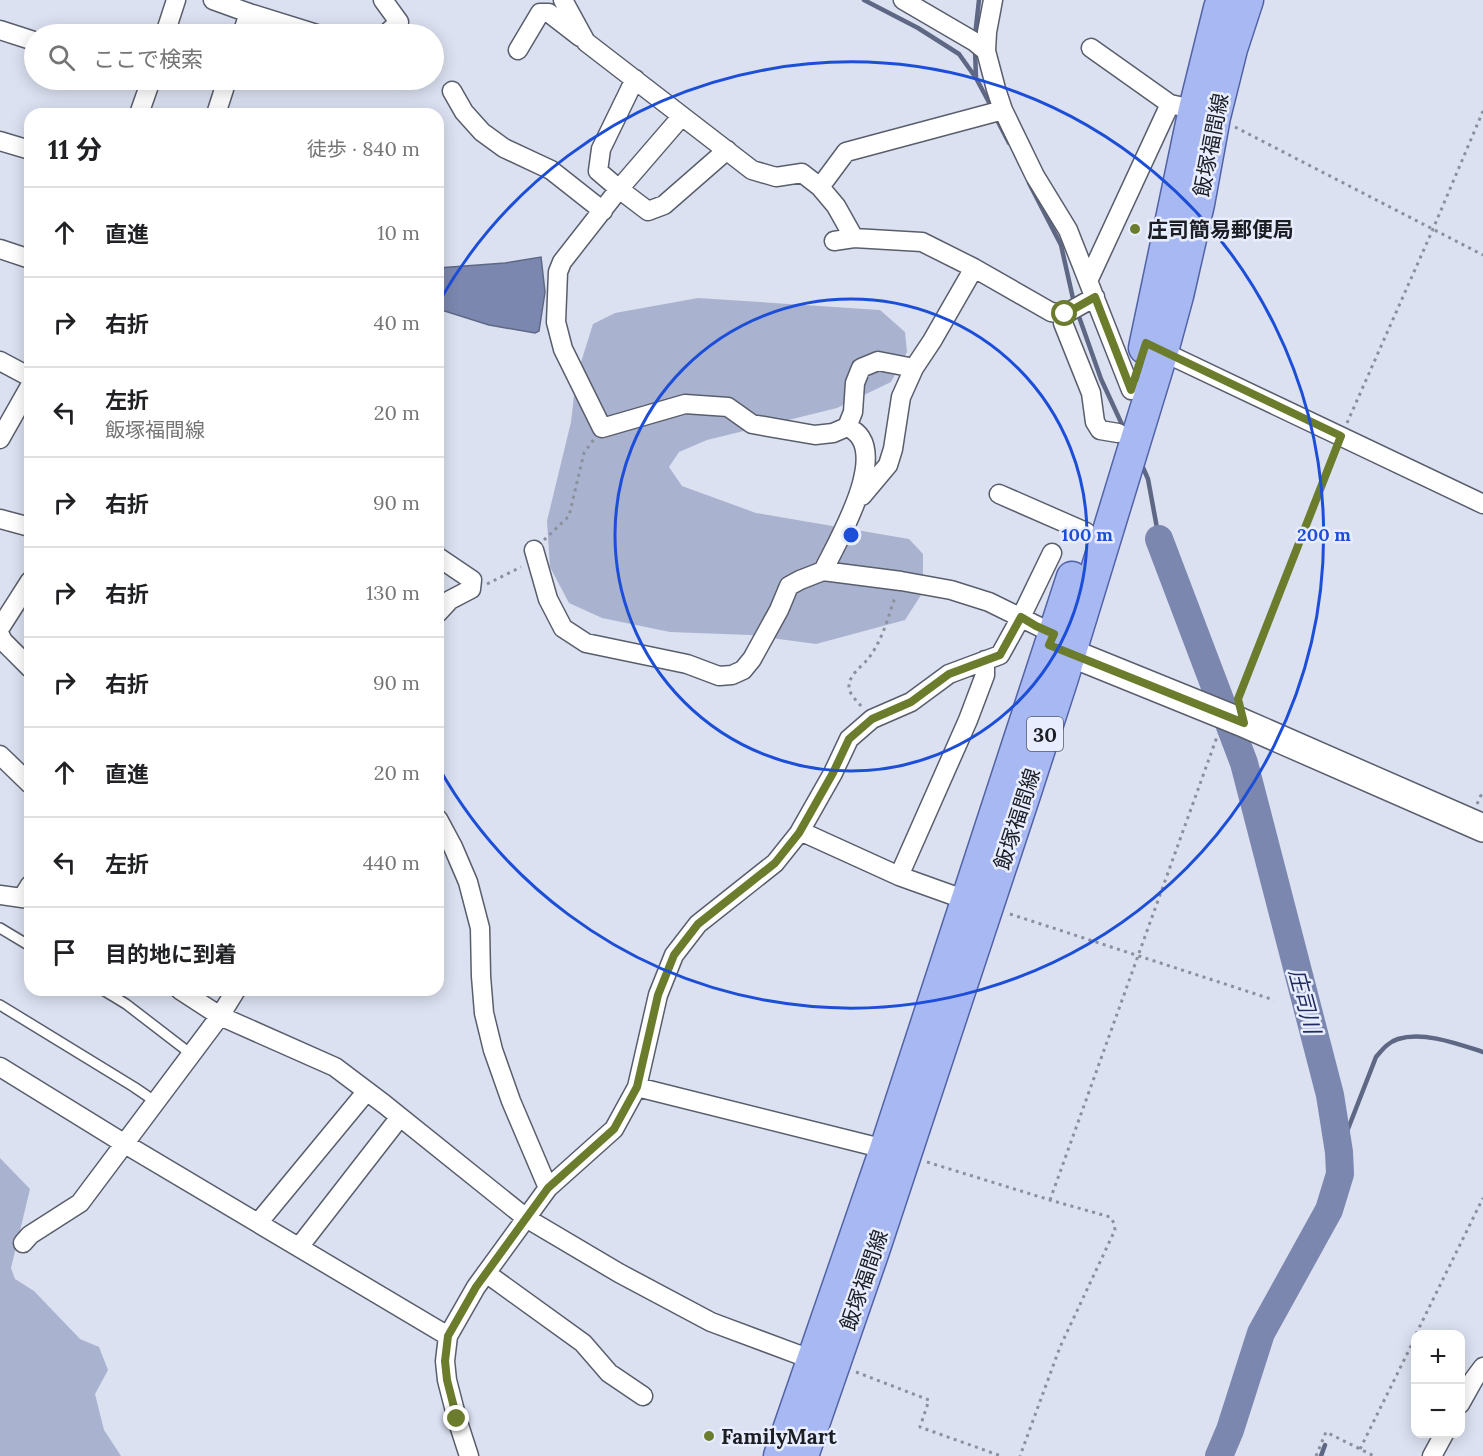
<!DOCTYPE html>
<html lang="ja">
<head>
<meta charset="utf-8">
<style>
	:root { --surface:#fff; --page:#f2f2f2; --text:#202124; --muted:#757577; --line:#e0e0e0 }
	body { margin:0; font-family:Lora,"Noto Sans JP",serif; background:var(--page); color:var(--text) }
	.controls { position:absolute; right:18px; bottom:18px; display:grid; overflow:hidden; border-radius:12px; box-shadow:0 3px 15px #0003 }
	.controls button { width:54px; height:54px; display:grid; place-items:center; padding:0; border:0; border-bottom:2px solid var(--line); background:var(--surface); color:var(--text); font:30px sans-serif }
	.stop { position:absolute; width:18px; height:18px; margin:-14px; border:4px solid #6b7d2d; border-radius:50%; background:#fff }
	.stop.end { background:#6b7d2d; border-color:#fff; box-shadow:0 2px 6px #0008 }
	.list { margin:0; padding:0; list-style:none }
	h2 { display:flex; justify-content:space-between; align-items:center; height:78px; margin:0; padding:0 24px; font-size:26px }
	h2 small { font-size:20px; font-weight:400; color:var(--muted) }
	.list li { display:grid; grid-template-columns:39px 1fr auto; gap:18px; align-items:center; box-sizing:border-box; height:90px; padding:0 24px; border-top:2px solid var(--line) }
	.list b { display:block; font-size:22px; white-space:nowrap }
	.list p { margin:0; font-size:20px; white-space:nowrap; color:var(--muted) }
	.list em { font-size:20px; font-style:normal; color:var(--muted) }
	.icon { flex:none; width:33px; height:33px; fill:none; stroke:currentColor; stroke-width:2; stroke-linecap:round; stroke-linejoin:round }
	.map { position:relative; flex:none; width:1483px; height:1456px; overflow:hidden }
	.search { position:absolute; background:var(--surface); box-shadow:0 3px 15px #0003; left:24px; top:24px; width:420px; height:66px; display:flex; align-items:center; gap:15px; box-sizing:border-box; padding:0 21px; border-radius:33px; color:var(--muted); font-size:22px }
	.panel { position:absolute; background:var(--surface); box-shadow:0 3px 15px #0003; left:24px; top:108px; width:420px; height:888px; border-radius:18px }
	.map>svg:first-child { display:block }
	.green { fill:#a9b3d0 }
	.water { fill:#7b87af; stroke:#5e6885; stroke-width:1.5 }
	.lines { fill:none; stroke-linecap:round; stroke-linejoin:round }
	.stream { stroke:#5e6885; stroke-width:4.5 }
	.river { stroke:#7b87af; stroke-width:28 }
	.lane-casing { stroke:#595e6c; stroke-width:12 }
	.street-casing { stroke:#595e6c; stroke-width:21 }
	.secondary-casing { stroke:#595e6c; stroke-width:30 }
	.primary-casing { stroke:#5163a5; stroke-width:33 }
	.path { stroke:#8c909c; stroke-width:3; stroke-dasharray:3 4.5; stroke-linecap:butt }
	.lane { stroke:#fff; stroke-width:9 }
	.street { stroke:#fff; stroke-width:18 }
	.secondary { stroke:#fff; stroke-width:27 }
	.primary { stroke:#a8b8f2; stroke-width:30 }
	.route { stroke:#6b7d2d; stroke-width:8 }
	.ring { fill:none; stroke:#1d4ed8; stroke-width:3 }
	.poi-dot { fill:#6b7d2d; stroke:#e8eeff; stroke-width:2 }
	.labels { text-anchor:middle; dominant-baseline:central; stroke-width:5; stroke-linejoin:round; paint-order:stroke }
	.shield { fill:#e8eeff; stroke:#595c66; stroke-width:1.5 }
	.shield-label { font-size:20px; font-weight:bold; fill:#1c1e24 }
	.street-label { font-size:21px; fill:#1c1e24; stroke:#e8eeff }
	.poi-label { font-size:21px; font-weight:bold; fill:#1c1e24; stroke:#e8eeff; text-anchor:start }
	.water-label { font-size:22px; font-style:italic; fill:#202b5e; stroke:#e8eeff }
	.centre { fill:#1d4ed8; stroke:#e8eeff; stroke-width:3 }
	.ring-label { font-size:18px; text-anchor:middle; font-weight:bold; fill:#1d4ed8; stroke:#e8eeff; stroke-width:5; stroke-linejoin:round; paint-order:stroke }
</style>
</head>
<body>
<div class="map">
<svg width="1483" height="1456" viewBox="0 0 1483 1456">
	<rect width="100%" height="100%" fill="#dbe1f1"/>
	<path class="green" d="M698 298 880 310 905 332 907 352 891 382 837 408 707 440 679 452 669 467 682 486 756 513 909 539 923 554V592L905 620 816 644 749 635 670 632 602 618 569 603 550 567 547 521 571 422 576 378 593 324 615 313Z
		M0 1158 30 1189 11 1268 15 1279 34 1291 80 1339 99 1347 108 1370 95 1394 104 1430 121 1456H0Z"/>
	<path class="water" d="M541 257 545 292 539 331 535 333 489 325 438 309V268L505 263Z"/>
	<g class="lines">
		<path class="stream" d="M864 0 918 28 959 54 976 78 992 108
			M975 36 979 0
			M975 50 976 78
			M995 116 1009 143
			M1029 183 1061 245 1074 303
			M1077 311 1101 379 1125 431
			M1141 463 1148 479 1159 539
			M1339 1152 1376 1057C1382 1050 1388 1042 1398 1039 1424 1031 1458 1044 1483 1052
			M1321 1456 1325 1445"/>
		<path class="river" d="M1159 539 1244 763 1330 1095 1339 1152 1340 1174 1329 1210 1261 1333 1230 1430 1219 1456"/>
		<g class="lane-casing">
			<path id="lane" d="M0 928 30 946
				M103 990 126 1004 191 1054
				M0 1005 134 1087 156 1102"/>
		</g>
		<g class="street-casing">
			<path id="street" d="M213 0 249 13
				M383 0 399 22 386 34
				M563 0 586 42 752 170 776 177 802 173 820 187 846 152 1003 110
				M903 0 975 42 986 51
				M993 0 987 32 986 51 996 89 1003 110 1035 176 1068 230 1131 390
				M0 30 34 41
				M165 34 176 0
				M242 34 249 13 317 34
				M1091 48 1170 104 1179 106
				M518 50 540 13H549L580 37
				M635 79 601 149 598 171 619 189 648 211 664 205 727 150
				M452 91 464 112 482 132 504 148 551 170 603 211
				M139 114 151 80
				M216 114 227 80
				M682 116 619 189 562 262 558 272 556 322 563 349 602 428 685 404 728 407 752 424 815 435 833 433 847 427 853 412 855 383 861 368 878 361 914 368 932 341 974 268
				M0 141 30 150
				M820 187 836 206 854 238 922 242 974 268 1051 312 1065 314 1095 297
				M834 241 854 238
				M0 249 30 259
				M1088 281 1170 104
				M1065 314 1063 323 1091 393 1095 422 1100 430 1118 433
				M1155 348 1483 504
				M0 361 30 377
				M0 439 30 386
				M999 494 1086 532
				M862 496 888 465 893 449 901 397 914 368
				M0 519 30 527
				M534 550 548 599 563 628 586 643 687 664 719 676 732 675 743 670 752 659 779 610 789 586 800 580 823 571 901 581 951 590 989 602 1054 634
				M438 557 472 580 471 589 450 600 438 613
				M823 571C837 542 895 446 847 427
				M0 628 30 581
				M0 635 3 641 30 668
				M0 755 30 784
				M438 819 453 847 468 882 480 928 481 976 484 1013 493 1050 511 1101 548 1188
				M800 831 899 876 966 900
				M899 876 968 720 985 675V660
				M30 885 22 898 30 899
				M0 895 22 898
				M180 990 220 1016 335 1067 384 1104 526 1218 619 1273 711 1322 813 1360
				M0 1067 125 1144 448 1336
				M637 1087 885 1149
				M258 1223 367 1091
				M23 1243 30 1235 80 1203 220 1016 236 990
				M299 1247 400 1117
				M486 1273 583 1343 609 1373 643 1396
				M1460 1404 1474 1379 1483 1367
				M469 1456 457 1419 447 1380 445 1361 448 1336 476 1287 548 1188 614 1129 637 1087 658 995 674 955 698 924 775 863 799 833 833 773 849 739 872 719 911 702 949 674 1000 655 1021 617 1052 553
				M1432 1456 1444 1434"/>
		</g>
		<g class="secondary-casing">
			<path id="secondary" d="M1051 645 1241 722 1483 828"/>
		</g>
		<g class="primary-casing">
			<path id="primary" d="M1144 348 1194 109 1219 8 1222 0
				M779 1456 885 1149 1072 577
				M803 1456 873 1254 1024 798 1063 678 1163 351 1178 296 1199 204 1215 117 1232 49 1248 0"/>
		</g>
		<path class="path" d="M1235 127 1483 255
			M1347 423 1433 229 1483 111
			M544 540 569 516 584 453 594 439
			M487 584 521 567
			M1238 699 1335 451
			M861 706C857 701 848 693 849 686 849 675 862 666 868 659 882 641 888 618 895 597
			M1477 804 1483 791
			M1010 914 1274 1000
			M927 1162 1050 1200 1110 1217 1114 1223 1115 1230 1060 1347 1020 1456
			M1050 1200 1218 734
			M1416 1334 1483 1198
			M856 1372 929 1400 920 1427 1001 1456
			M1360 1449 1416 1336
			M1316 1456 1326 1432 1374 1456"/>
		<use href="#lane" class="lane"/>
		<use href="#street" class="street"/>
		<use href="#secondary" class="secondary"/>
		<use href="#primary" class="primary"/>
	</g>
	<g class="lines">
		<path class="route" d="M457 1419 447 1380 445 1361 448 1336 476 1287 548 1188 614 1129 637 1087 658 995 674 955 698 924 775 863 799 833 833 773 849 739 872 719 911 702 949 674 1000 655 1021 617 1036 626 1054 634 1049 645 1244 723 1238 699 1341 436 1146 343 1131 390 1095 297 1065 314"/>
	</g>
	<g class="ring">
		<circle cx="851" cy="535" r="236"/>
		<path d="M439 302A473 473 0 1 1 439 768"/>
	</g>
	<g class="poi-dot">
		<circle cx="1135" cy="229" r="6"/>
		<circle cx="709" cy="1436" r="6"/>
	</g>
	<g class="labels">
		<rect class="shield" x="1027" y="717" width="36" height="34" rx="4.5"/>
		<g class="shield-label">
			<text x="1045" y="734">30</text>
		</g>
		<g class="street-label">
			<text transform="translate(1211 145) rotate(-79)">飯塚福間線</text>
			<text transform="translate(1017 819) rotate(-72)">飯塚福間線</text>
			<text transform="translate(864 1280) rotate(-71)">飯塚福間線</text>
		</g>
		<g class="poi-label">
			<text x="1147" y="229">庄司簡易郵便局</text>
			<text x="721" y="1436">FamilyMart</text>
		</g>
		<g class="water-label">
			<text transform="translate(1305 1001) rotate(75)">庄司川</text>
		</g>
	</g>
	<circle cx="851" cy="535" r="9" class="centre"/>
	<g class="ring-label">
		<text x="1087" y="541">100 m</text>
		<text x="1324" y="541">200 m</text>
	</g>
</svg>
<div class="controls">
<button>+</button>
<button>−</button>
</div>
<div class="stop" style="left:1065px;top:314px"></div>
<div class="stop end" style="left:457px;top:1419px"></div>
<div class="search"><svg class="icon" aria-label="search" viewBox="0 0 24 24"><circle cx="10" cy="10" r="6"/><path d="M15 15l6 6"/></svg>ここで検索</div>
<section class="panel">
<h2>11 分<small>徒歩 · 840 m</small></h2>
<ul class="list">
<li><svg class="icon" aria-label="ahead" viewBox="0 0 24 24"><path d="M12 20V5M6 11l6-6 6 6"/></svg><div><b>直進</b></div><em>10 m</em></li>
<li><svg class="icon" aria-label="right" viewBox="0 0 24 24"><path d="M7 20v-9h11M14 6l5 5-5 5"/></svg><div><b>右折</b></div><em>40 m</em></li>
<li><svg class="icon" aria-label="left" viewBox="0 0 24 24"><path d="M17 20v-9H6M10 6l-5 5 5 5"/></svg><div><b>左折</b><p>飯塚福間線</p></div><em>20 m</em></li>
<li><svg class="icon" aria-label="right" viewBox="0 0 24 24"><path d="M7 20v-9h11M14 6l5 5-5 5"/></svg><div><b>右折</b></div><em>90 m</em></li>
<li><svg class="icon" aria-label="right" viewBox="0 0 24 24"><path d="M7 20v-9h11M14 6l5 5-5 5"/></svg><div><b>右折</b></div><em>130 m</em></li>
<li><svg class="icon" aria-label="right" viewBox="0 0 24 24"><path d="M7 20v-9h11M14 6l5 5-5 5"/></svg><div><b>右折</b></div><em>90 m</em></li>
<li><svg class="icon" aria-label="ahead" viewBox="0 0 24 24"><path d="M12 20V5M6 11l6-6 6 6"/></svg><div><b>直進</b></div><em>20 m</em></li>
<li><svg class="icon" aria-label="left" viewBox="0 0 24 24"><path d="M17 20v-9H6M10 6l-5 5 5 5"/></svg><div><b>左折</b></div><em>440 m</em></li>
<li><svg class="icon" aria-label="arrive" viewBox="0 0 24 24"><path d="M6 21V4h12l-3 4 3 4H6"/></svg><div><b>目的地に到着</b></div></li>
</ul>
</section>
</div>
</body>
</html>
